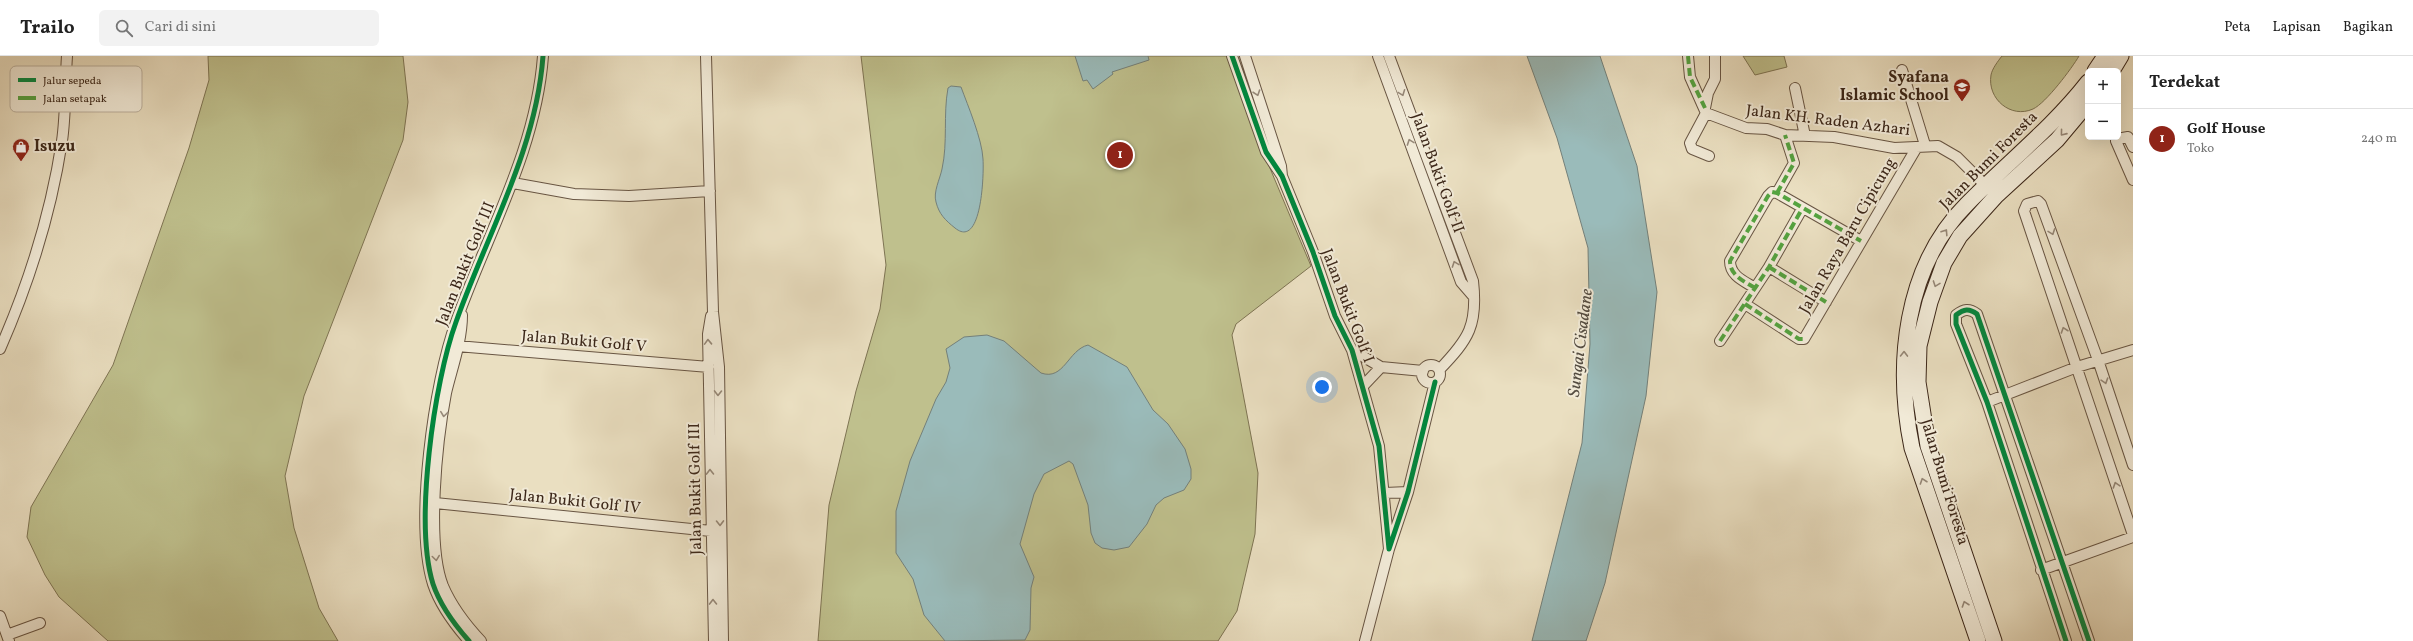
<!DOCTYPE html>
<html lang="id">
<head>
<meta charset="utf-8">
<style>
	:root { --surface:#fff; --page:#f2f2f2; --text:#222; --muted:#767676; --line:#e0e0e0; --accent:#8f2418 }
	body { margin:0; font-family:Vollkorn,serif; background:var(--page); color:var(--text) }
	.controls { position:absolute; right:12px; top:12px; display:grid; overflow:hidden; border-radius:6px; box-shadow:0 4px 16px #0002 }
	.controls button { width:36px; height:36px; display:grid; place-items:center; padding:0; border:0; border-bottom:1px solid var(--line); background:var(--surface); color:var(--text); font:20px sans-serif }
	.you { position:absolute; left:1322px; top:331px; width:14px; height:14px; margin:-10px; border:3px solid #fff; border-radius:50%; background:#1a73e8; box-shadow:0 0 0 6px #1a73e833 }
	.badge { display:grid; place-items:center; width:26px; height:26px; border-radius:50%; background:var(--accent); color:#fff; font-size:13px; font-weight:700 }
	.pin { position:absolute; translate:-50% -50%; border:2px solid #fff; box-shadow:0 1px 4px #0006 }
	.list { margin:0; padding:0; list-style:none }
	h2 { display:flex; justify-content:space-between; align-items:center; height:52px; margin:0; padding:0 16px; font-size:17px }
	h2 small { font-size:13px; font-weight:400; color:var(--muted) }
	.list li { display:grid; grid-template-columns:26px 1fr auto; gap:12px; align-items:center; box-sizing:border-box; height:60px; padding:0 16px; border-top:1px solid var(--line) }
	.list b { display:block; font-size:15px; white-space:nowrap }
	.list p { margin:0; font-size:13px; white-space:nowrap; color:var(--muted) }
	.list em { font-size:13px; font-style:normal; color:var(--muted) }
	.icon { flex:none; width:22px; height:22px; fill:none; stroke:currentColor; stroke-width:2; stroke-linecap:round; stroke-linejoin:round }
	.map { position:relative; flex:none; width:2133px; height:585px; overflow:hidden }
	header { display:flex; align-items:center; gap:24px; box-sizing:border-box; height:56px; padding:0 20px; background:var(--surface); border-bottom:1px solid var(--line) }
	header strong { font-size:19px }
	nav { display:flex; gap:22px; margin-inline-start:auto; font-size:14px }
	.search { width:280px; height:36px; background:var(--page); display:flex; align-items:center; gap:10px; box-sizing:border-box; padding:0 14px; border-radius:6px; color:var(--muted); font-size:15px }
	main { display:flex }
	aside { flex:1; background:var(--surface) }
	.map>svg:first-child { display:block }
	.green { fill:#bfc08d; stroke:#7e7453 }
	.water { fill:#9abbba; stroke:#74807a }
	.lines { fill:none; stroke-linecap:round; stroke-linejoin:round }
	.street-casing { stroke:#685543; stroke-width:12 }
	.secondary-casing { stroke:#3c2719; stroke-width:17 }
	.street { stroke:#f1ead7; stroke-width:10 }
	.secondary { stroke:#f1ead7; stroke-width:15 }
	.quiet { stroke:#54a340; stroke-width:4; stroke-dasharray:8 4; stroke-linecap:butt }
	.cycleway-casing { stroke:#f1ead7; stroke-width:8 }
	.cycleway { stroke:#00873e; stroke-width:5 }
	.oneway { stroke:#968878 }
	.labels { text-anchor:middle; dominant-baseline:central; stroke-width:4; stroke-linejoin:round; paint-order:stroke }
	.poi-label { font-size:16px; font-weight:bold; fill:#3c2719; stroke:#f1ead7; text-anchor:end }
	.street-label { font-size:16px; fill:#3c2719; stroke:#f1ead7 }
	.water-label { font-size:17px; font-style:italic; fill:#544c41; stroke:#f1ead7 }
	.key { fill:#f1ead7; stroke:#bbb09e; stroke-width:1 }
	.key-label { font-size:11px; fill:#3c2719 }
</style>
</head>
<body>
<header>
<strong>Trailo</strong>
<div class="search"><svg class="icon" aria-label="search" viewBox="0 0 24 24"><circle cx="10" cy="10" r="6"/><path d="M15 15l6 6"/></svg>Cari di sini</div>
<nav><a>Peta</a><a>Lapisan</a><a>Bagikan</a></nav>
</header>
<main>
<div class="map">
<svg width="2133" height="585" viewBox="0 0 2133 585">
	<rect width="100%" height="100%" fill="#eadfc1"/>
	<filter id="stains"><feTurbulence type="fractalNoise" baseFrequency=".005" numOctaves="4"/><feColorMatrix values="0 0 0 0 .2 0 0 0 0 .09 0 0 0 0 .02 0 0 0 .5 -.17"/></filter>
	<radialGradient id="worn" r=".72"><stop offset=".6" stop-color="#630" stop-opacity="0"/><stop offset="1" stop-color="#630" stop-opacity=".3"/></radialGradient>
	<path class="green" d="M208 0H403L408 46 403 84 304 340 285 420 294 472 319 552 338 585H108L59 541 45 519 27 481 31 451 113 309 189 92 209 24Z
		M861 0H1227L1254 74 1311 210 1236 268 1232 279 1258 417 1255 478 1237 555 1218 585H818L829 449 856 335 880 253 886 209Z
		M1743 0H1784L1787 11 1755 19Z
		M2002 0H2079C2072 12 2046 47 2033 53 2011 63 1987 43 1991 19 1992 13 1998 5 2002 0Z"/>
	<path class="water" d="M1075 0H1148L1149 4 1112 16 1113 18 1093 33 1087 24 1083 25Z
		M1527 0H1600L1637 110 1657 236 1646 340 1605 527 1586 585H1532L1582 387 1590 288 1588 192 1557 82Z
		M951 30 961 31C968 50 982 83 983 103 984 117 982 194 955 172 945 164 939 158 936 146 933 136 940 123 942 113 948 86 943 59 948 32Z
		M987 279 1004 285 1041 317C1064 325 1068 294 1088 289L1127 311 1153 354 1168 368 1185 393 1191 413V423L1184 434 1164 442 1156 449 1147 468 1129 491 1114 494 1102 492 1095 487 1091 477 1088 449 1073 408 1069 405 1044 418 1034 438 1020 488 1034 521 1031 532 1030 574 1025 584 945 585 924 559 913 523 896 497V455L910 405 936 343 946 326 950 312 946 293 964 281Z"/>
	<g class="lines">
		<g class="street-casing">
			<path id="street" d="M706 0 713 256 719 311 723 585
				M1232 0 1266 96 1282 120 1313 196 1335 260 1352 294 1379 390 1389 493 1408 436 1435 326
				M1245 0 1281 110 1282 120
				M1378 0 1461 226 1474 241
				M1389 0 1473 225C1478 269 1469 283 1439 314
				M1688 0 1690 21 1706 57 1746 72 1767 73 1785 79 1834 81 1894 92 1938 90 1957 101 1986 130
				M1902 14 1925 89
				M1795 32 1805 80
				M1705 52 1708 37 1715 23V0
				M1706 57 1690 87 1692 93 1709 100
				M2133 91 2128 81 2117 83 2116 85 2133 124
				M513 127 574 138 629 140 710 135
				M1777 137 1794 107 1785 79
				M1769 211 1826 246
				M1755 232C1744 225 1730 220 1730 205L1768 140 1772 136 1777 137 1861 185
				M1745 248 1799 283H1804L1917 91
				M462 259C462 285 452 312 446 337 437 384 426 487 443 530 452 551 466 569 481 585
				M711 260 708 278 714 585
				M1720 285 1769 211 1802 153
				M457 290 709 311
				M0 293C29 227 51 157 62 85 66 57 65 28 67 0
				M1352 294 1381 311 1423 315
				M1422 318a9 9 0 1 1 18 0a9 9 0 1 1-18 0Z
				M1363 330 1381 311
				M1987 346 2077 311 2133 294
				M2133 409 2098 304 2041 148 2038 145 2027 148 2024 155 2133 479
				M1385 437 1408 436
				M435 447 711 475
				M2041 514 2133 481
				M0 560 9 585
				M7 579 40 567
				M469 585C454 568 440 549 433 528 414 467 434 326 456 266 487 178 536 95 543 0
				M1365 585 1389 493
				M2066 585 1987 346 1956 268V259C1964 253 1969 252 1977 258L2089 585"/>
		</g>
		<g class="secondary-casing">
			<path id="secondary" d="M2095 15 2105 0
				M2112 15 2121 0
				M1978 585 1912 392C1895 309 1904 211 1967 148 2007 107 2052 72 2088 26
				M1994 585 1928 390 1918 326 1919 290 1930 246 1944 207 1960 180 1996 140 2057 84 2088 47"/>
		</g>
		<use href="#street" class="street"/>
		<use href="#secondary" class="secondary"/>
		<path class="quiet" d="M1688 0 1690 21 1705 52
			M1777 137 1794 107 1785 79
			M1769 211 1826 246
			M1755 232C1744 225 1730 220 1730 205L1768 140 1772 136 1777 137 1861 185
			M1745 248 1799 283H1804
			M1720 285 1769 211 1802 153"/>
		<g class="cycleway-casing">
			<path id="cycleway" d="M1232 0 1266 96 1282 120 1313 196 1335 260 1352 294 1379 390 1389 493 1408 436 1435 326
				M469 585C454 568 440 549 433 528 414 467 434 326 456 266 487 178 536 95 543 0
				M2066 585 1987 346 1956 268V259C1964 253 1969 252 1977 258L2089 585"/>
		</g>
		<use href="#cycleway" class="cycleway"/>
	</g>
	<defs><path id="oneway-chevron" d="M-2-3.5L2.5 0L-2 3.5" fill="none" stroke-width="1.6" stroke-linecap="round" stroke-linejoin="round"/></defs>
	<g class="oneway">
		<use href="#oneway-chevron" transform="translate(1257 37) rotate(71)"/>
		<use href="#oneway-chevron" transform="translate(1402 37) rotate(69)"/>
		<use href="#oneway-chevron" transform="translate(2063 77) rotate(129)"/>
		<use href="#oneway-chevron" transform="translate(1410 86) rotate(-110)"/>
		<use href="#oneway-chevron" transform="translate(1945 176) rotate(-57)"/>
		<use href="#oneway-chevron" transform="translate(2052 176) rotate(70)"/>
		<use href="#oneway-chevron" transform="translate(1455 208) rotate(-110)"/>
		<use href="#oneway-chevron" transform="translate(1936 228) rotate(110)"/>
		<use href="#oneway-chevron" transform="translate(2064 274) rotate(-109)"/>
		<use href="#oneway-chevron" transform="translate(708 286) rotate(-92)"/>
		<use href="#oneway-chevron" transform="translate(1904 298) rotate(-89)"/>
		<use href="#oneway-chevron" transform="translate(2105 325) rotate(72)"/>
		<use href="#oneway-chevron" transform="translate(718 337) rotate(91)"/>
		<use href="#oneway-chevron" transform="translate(444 358) rotate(97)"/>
		<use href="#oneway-chevron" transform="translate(710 416) rotate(-91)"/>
		<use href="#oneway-chevron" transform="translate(1923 425) rotate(-109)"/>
		<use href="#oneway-chevron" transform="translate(2116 429) rotate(-108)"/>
		<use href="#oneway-chevron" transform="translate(720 467) rotate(89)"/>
		<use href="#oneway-chevron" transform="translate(436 502) rotate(82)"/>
		<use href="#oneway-chevron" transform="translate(713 546) rotate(-91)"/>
		<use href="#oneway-chevron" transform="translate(1965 548) rotate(-109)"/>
	</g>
	<defs>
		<g id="school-pin" transform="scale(0.9)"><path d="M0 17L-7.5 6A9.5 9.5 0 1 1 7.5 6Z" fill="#8f2418" stroke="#f1ead7"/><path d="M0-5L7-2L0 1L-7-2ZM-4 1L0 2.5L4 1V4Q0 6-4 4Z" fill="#fff"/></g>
		<g id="shop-pin" transform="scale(0.9)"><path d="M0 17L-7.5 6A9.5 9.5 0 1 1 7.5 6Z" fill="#8f2418" stroke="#f1ead7"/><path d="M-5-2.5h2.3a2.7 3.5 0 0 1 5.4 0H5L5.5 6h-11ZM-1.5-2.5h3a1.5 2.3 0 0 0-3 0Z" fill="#fff"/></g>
	</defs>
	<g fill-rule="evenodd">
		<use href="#school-pin" x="1962" y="31"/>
		<use href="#shop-pin" x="21" y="91"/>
	</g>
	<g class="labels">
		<g class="poi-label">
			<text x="1949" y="22">Syafana<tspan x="1949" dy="18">Islamic School</tspan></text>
			<text x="34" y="91" text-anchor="start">Isuzu</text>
		</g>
		<g class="street-label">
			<text transform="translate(1828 65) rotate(7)">Jalan KH. Raden Azhari</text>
			<text transform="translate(1989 105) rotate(-45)">Jalan Bumi Foresta</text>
			<text transform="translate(1437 117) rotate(70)">Jalan Bukit Golf II</text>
			<text transform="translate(1848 180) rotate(-60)">Jalan Raya Baru Cipicung</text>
			<text transform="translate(466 208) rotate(-68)">Jalan Bukit Golf III</text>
			<text transform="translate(1347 250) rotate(69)">Jalan Bukit Golf I</text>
			<text transform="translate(584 286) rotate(5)">Jalan Bukit Golf V</text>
			<text transform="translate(1944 426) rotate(73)">Jalan Bumi Foresta</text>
			<text transform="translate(696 433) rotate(-91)">Jalan Bukit Golf III</text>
			<text transform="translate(575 446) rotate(6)">Jalan Bukit Golf IV</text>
		</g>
		<g class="water-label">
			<text transform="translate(1581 287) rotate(-83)">Sungai Cisadane</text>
		</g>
	</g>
	<rect x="10" y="10" width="132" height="46" rx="6" class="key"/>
	<rect x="18" y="22" width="18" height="4" fill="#00873e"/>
	<rect x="18" y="40" width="18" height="4" fill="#54a340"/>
	<g class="key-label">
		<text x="43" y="28">Jalur sepeda</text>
		<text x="43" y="46">Jalan setapak</text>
	</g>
	<rect width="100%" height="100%" filter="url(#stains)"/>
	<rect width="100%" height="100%" fill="url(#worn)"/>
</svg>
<div class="controls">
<button>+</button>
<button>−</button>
</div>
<div class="you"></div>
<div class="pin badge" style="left:1120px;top:99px">1</div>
</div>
<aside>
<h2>Terdekat<small></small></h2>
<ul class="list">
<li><span class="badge">1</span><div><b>Golf House</b><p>Toko</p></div><em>240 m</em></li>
</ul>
</aside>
</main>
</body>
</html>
